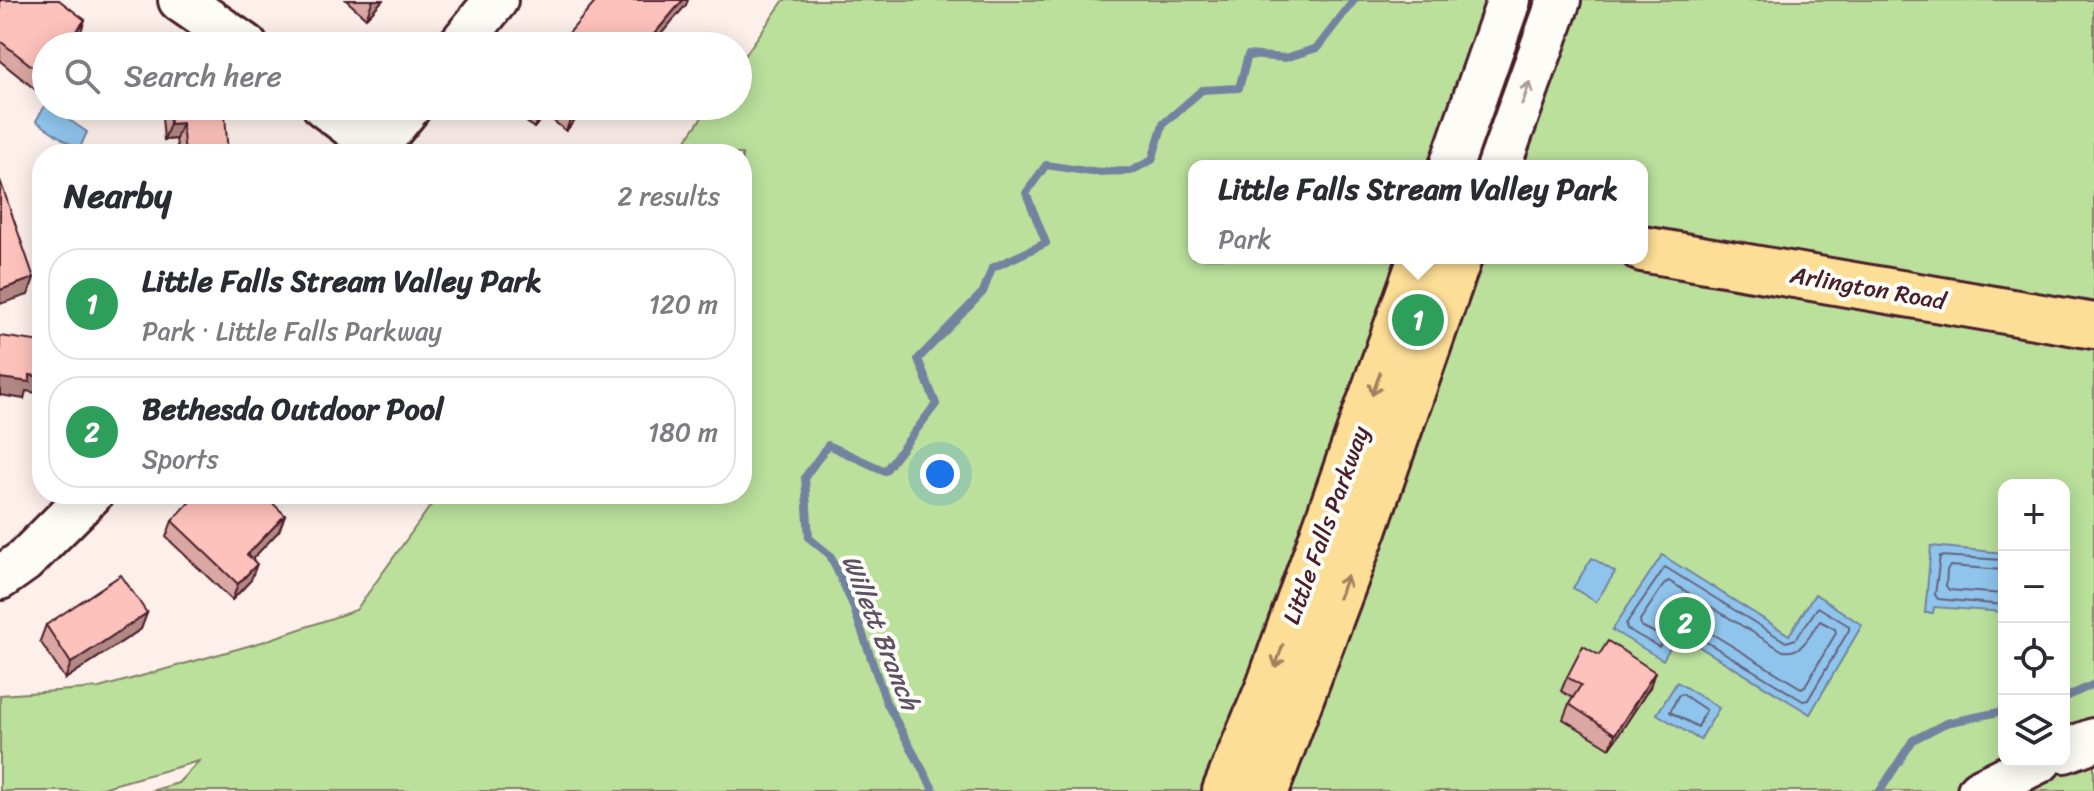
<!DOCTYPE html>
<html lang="en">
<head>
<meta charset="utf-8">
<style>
	:root { --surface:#fff; --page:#f2f2f3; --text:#2b2b33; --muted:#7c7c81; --line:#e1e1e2; --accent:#0f766e }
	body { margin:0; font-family:Sriracha,sans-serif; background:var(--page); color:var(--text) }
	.controls { position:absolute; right:24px; bottom:24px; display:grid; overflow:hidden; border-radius:16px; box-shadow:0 4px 20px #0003 }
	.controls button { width:72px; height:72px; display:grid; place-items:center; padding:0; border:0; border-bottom:2px solid var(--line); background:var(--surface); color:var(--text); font:40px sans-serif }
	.you { position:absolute; left:940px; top:474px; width:28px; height:28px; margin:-20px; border:6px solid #fff; border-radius:50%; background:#1a73e8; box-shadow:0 0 0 12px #1a73e833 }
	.badge { display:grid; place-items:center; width:52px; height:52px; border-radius:50%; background:var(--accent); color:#fff; font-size:26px; font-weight:700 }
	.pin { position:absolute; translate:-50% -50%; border:4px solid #fff; box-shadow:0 2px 8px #0006 }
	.popup { position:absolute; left:1188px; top:160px; width:460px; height:104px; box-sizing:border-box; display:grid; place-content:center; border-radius:16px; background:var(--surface); filter:drop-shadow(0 2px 6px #0005); font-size:26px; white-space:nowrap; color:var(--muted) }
	.popup b { font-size:30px; color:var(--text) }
	.popup::after { content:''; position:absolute; left:50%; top:100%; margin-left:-16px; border:16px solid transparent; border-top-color:var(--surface) }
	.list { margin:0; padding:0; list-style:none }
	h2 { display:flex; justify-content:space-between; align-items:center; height:104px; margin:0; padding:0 32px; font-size:34px }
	h2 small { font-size:26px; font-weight:400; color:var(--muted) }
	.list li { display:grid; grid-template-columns:52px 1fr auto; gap:24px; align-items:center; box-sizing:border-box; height:112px; margin:0 16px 16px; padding:0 16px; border:2px solid var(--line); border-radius:32px }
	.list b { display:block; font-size:30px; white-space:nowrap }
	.list p { margin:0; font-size:26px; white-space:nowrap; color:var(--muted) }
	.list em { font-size:26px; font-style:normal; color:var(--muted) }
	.icon { flex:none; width:44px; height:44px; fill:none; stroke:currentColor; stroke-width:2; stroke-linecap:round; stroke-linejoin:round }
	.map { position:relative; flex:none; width:2094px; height:791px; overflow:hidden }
	.search { position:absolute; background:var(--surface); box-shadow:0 4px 20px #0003; left:32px; top:32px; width:720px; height:88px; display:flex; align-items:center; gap:20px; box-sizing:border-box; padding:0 28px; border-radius:44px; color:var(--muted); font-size:30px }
	.panel { position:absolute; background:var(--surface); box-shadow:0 4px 20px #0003; left:32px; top:144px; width:720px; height:360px; border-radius:32px }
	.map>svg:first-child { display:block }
	.green { fill:#bae09c; stroke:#828064; stroke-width:2; fill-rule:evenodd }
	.water { fill:#8fc5ed; stroke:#73839f; stroke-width:2 }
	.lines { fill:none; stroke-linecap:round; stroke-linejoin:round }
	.shore { stroke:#666179; stroke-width:2 }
	.stream { stroke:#73839f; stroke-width:8 }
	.minor-casing { stroke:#4a1f2b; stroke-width:48 }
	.major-casing { stroke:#4a1f2b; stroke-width:50 }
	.minor { stroke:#fdfcf7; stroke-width:42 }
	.major { stroke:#fdde96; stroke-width:44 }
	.wall { fill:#daa7a2; stroke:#4a1f2b; stroke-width:2 }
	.shaded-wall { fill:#b28884; stroke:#4a1f2b; stroke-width:2 }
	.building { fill:#fec2bc; stroke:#4a1f2b; stroke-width:2 }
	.oneway { stroke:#ac999b }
	.oneway2 { stroke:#a47e60 }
	.labels { text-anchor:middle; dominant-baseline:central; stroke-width:8; stroke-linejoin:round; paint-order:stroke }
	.street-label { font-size:24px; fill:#4a1f2b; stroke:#fdfcf7 }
	.water-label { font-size:26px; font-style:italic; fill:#5f5165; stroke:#fdfcf7 }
</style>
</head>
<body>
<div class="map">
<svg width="2094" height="791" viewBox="0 0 2094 791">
	<rect width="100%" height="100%" fill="#fdf0eb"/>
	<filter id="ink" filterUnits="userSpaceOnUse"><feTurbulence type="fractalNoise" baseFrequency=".0125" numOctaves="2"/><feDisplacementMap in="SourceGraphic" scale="16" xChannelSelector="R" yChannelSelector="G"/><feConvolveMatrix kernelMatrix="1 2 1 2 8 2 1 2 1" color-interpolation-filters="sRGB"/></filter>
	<g filter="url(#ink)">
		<path class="green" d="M784 0H2094V791H151L178 783 199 761 91 791H0V695L99 688 262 642 356 610 439 494H742V154H676L710 106H738V65ZM1194 166H1642V258H1194ZM2004 485H2064V761H2004Z"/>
		<path class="water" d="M46 104 87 132 79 150 36 121Z
			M1931 546 2004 553V612L1934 607 1933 613H1925Z
			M1662 555 1789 635 1815 594 1862 625 1810 714 1678 634 1663 660 1612 630Z
			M1592 558 1615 572 1596 602 1573 588Z
			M1677 682 1719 708 1700 740 1657 714Z"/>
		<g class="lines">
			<path class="shore" d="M2004 560 1940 556 1935 595 1938 599 2004 605
				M1665 567 1786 642 1796 639 1818 607 1849 626V630L1808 700 1803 701 1682 627 1672 628 1659 647 1627 629 1626 624Z
				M2004 570 1950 566 1947 570 1946 586 1949 590 2004 594
				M1669 581 1783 651C1804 654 1809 635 1820 621L1835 629 1836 633 1805 686 1801 688 1686 618H1669L1655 633 1641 626 1640 620 1665 583Z
				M1682 694 1706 710 1698 727 1670 712 1678 696Z"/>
			<path class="stream" d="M2064 698 2094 684
				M934 791 886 702 852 603 830 555 809 538 805 477 828 445 885 471 936 404 918 359 983 292 992 268 1046 243 1026 193 1046 165 1092 172 1131 171 1152 160 1163 124 1202 90 1239 88 1248 55 1285 58 1317 48 1354 0
				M1880 791 1913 740 1946 723 2004 711"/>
			<g class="minor-casing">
				<path id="minor" d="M180 0 246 46
					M459 46 496 0
					M324 106 377 146
					M371 154 410 106
					M1451 166 1509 0
					M1499 166 1559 0
					M0 578 24 561 91 494
					M2064 751 2094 740
					M1979 791 2040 761"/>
			</g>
			<g class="major-casing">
				<path id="major" d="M1642 249 2094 326
					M1225 791 1269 686 1421 258
					M1266 791 1364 530 1459 258"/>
			</g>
			<use href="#minor" class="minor"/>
			<use href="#major" class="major"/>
		</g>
		<path class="wall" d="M0 0 79 37 46 46V78L36 90 0 61Z
			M346 0H383L366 18Z
			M161 106H195L196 117 228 154H178L176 139 164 140Z
			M508 106H586L566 131 545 114 534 128 508 107Z
			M285 515 279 531 252 559 251 580 232 600 166 537 172 521Z
			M147 613 141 629 65 679 40 641 46 625Z
			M1567 677 1650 687 1610 748 1563 719 1569 704 1573 698 1561 691Z"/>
		<path class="shaded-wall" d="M374 0H383L366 18 372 2Z
			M683 0H688L686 5 651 46H644Z
			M85 20 79 37 71 46H64Z
			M46 69V78L36 90 42 74Z
			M545 106H548L545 114 534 128 539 114Z
			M580 106H586L566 131 571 117Z
			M182 123 176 139 164 140 170 124Z
			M34 278 28 295 0 304V290Z
			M30 375 42 377V394L26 391 24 399 0 395V378Z
			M285 515 279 531 241 571 247 555Z
			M257 564 251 580 232 600 238 584Z
			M147 613 141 629 65 679 71 663Z
			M1655 672 1650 687 1610 748 1615 734Z"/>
		<path class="building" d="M0 0H59L85 20 64 46H46V69L42 74 0 41Z
			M597 0H683L644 46H558Z
			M169 106H195L196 117 225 115 228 154H185L182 123 170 124Z
			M530 106H545L539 114Z
			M558 106H580L571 117Z
			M0 180 34 278 0 290Z
			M0 336 42 342V377L30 375V382L0 378Z
			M197 494H263L285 515 247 555 257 564 238 584 172 521Z
			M121 575 147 613 71 663 46 625Z
			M1608 641 1655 672 1615 734 1569 704 1581 685 1567 677 1583 646 1599 655Z"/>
		<defs><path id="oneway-shaft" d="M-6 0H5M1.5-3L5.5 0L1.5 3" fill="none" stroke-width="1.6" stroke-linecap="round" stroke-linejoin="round" transform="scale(2)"/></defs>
		<use class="oneway" href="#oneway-shaft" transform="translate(1526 93) rotate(-71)"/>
		<g class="oneway2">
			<use href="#oneway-shaft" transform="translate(1376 384) rotate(110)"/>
			<use href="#oneway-shaft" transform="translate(1343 587) rotate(-70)"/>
			<use href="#oneway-shaft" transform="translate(1279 656) rotate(109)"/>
		</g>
	</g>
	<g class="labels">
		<g class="street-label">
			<text transform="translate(1868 288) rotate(10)">Arlington Road</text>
			<text transform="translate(1326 525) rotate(-70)">Little Falls Parkway</text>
		</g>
		<g class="water-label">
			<text transform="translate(881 632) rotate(68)">Willett Branch</text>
		</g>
	</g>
</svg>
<div class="controls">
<button>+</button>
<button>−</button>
<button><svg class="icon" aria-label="locate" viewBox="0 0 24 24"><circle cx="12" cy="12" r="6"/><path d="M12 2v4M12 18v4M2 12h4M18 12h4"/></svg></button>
<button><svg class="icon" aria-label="layers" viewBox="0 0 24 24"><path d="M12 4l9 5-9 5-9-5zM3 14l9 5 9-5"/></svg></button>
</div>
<div class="you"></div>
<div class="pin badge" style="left:1418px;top:320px;background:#2e9e5b">1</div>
<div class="popup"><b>Little Falls Stream Valley Park</b>Park</div>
<div class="pin badge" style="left:1685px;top:623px;background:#2e9e5b">2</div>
<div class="search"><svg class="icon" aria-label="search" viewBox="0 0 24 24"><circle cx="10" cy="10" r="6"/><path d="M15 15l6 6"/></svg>Search here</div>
<section class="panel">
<h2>Nearby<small>2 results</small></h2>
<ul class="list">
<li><span class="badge" style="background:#2e9e5b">1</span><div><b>Little Falls Stream Valley Park</b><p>Park · Little Falls Parkway</p></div><em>120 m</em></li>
<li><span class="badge" style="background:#2e9e5b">2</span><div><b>Bethesda Outdoor Pool</b><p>Sports</p></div><em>180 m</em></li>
</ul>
</section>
</div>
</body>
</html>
